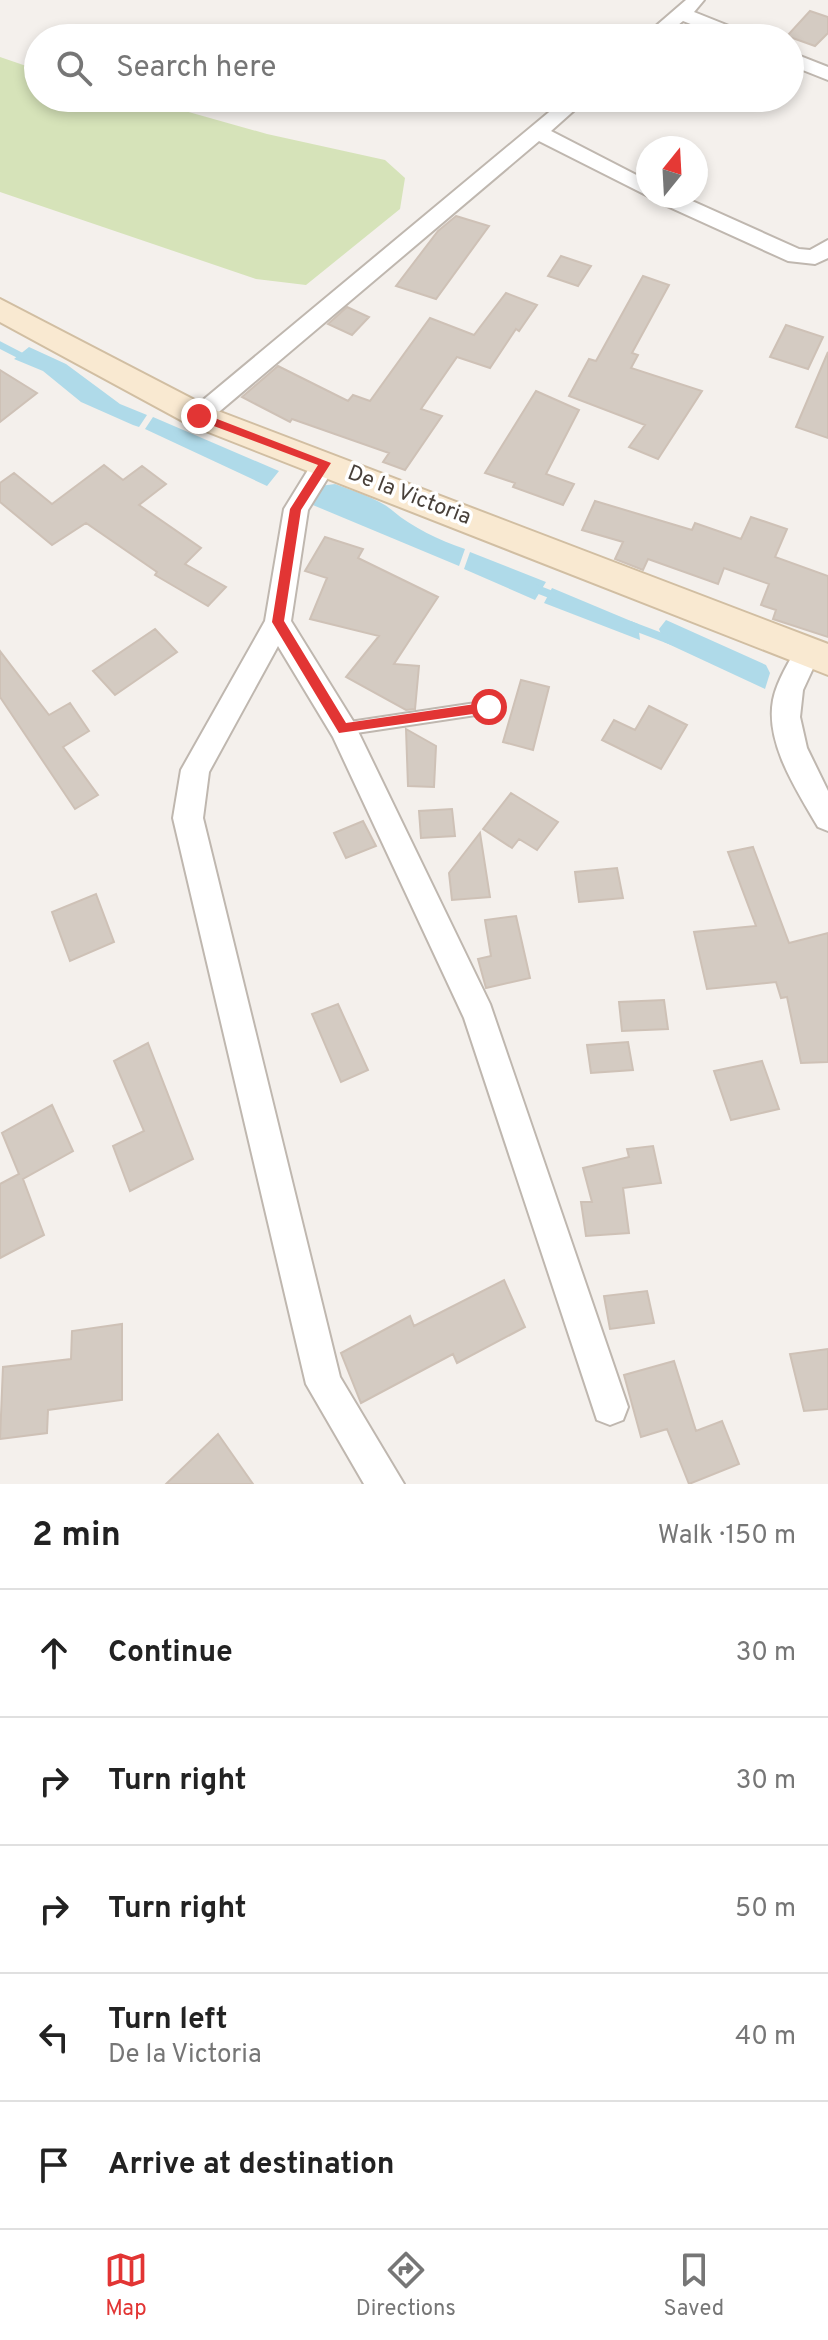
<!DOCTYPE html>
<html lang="en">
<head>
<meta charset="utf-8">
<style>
	:root { --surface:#fff; --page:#f2f2f2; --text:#222; --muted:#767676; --line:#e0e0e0; --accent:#e23534 }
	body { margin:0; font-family:Overpass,sans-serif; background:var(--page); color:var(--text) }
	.compass { position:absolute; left:636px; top:136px; width:72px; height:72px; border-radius:50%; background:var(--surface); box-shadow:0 4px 12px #0003; rotate:18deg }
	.stop { position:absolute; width:24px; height:24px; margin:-18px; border:6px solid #e23534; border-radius:50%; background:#fff }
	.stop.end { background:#e23534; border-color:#fff; box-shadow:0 2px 8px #0008 }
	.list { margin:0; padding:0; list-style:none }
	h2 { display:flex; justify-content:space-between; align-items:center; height:104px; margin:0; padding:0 32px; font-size:34px }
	h2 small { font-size:26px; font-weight:400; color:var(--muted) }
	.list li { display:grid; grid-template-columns:52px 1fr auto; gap:24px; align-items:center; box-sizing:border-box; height:128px; padding:0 32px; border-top:2px solid var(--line) }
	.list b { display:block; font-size:30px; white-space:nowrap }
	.list p { margin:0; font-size:26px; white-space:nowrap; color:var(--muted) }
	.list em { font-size:26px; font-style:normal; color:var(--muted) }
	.icon { flex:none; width:44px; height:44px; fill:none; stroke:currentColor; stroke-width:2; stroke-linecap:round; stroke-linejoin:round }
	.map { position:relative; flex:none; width:828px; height:1484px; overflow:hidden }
	.search { position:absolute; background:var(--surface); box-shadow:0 4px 12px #0003; left:24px; right:24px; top:24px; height:88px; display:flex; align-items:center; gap:20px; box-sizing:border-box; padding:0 28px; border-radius:44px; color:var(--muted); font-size:30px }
	.sheet { height:744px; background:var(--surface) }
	nav { display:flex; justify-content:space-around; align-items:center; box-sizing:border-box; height:112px; border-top:2px solid var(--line); background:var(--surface); font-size:22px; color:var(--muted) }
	nav a { display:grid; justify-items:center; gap:4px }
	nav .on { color:var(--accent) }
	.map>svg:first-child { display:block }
	.green { fill:#d6e3b9 }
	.water { fill:#afdae9 }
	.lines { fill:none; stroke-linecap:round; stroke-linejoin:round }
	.stream-far1 { stroke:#afdae9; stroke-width:7 }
	.stream { stroke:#afdae9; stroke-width:8 }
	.building { fill:#d4cbc2; stroke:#cec1b6; stroke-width:2 }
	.lane-casing { stroke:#bfb7af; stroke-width:4 }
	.street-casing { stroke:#bfb7af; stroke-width:4 }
	.secondary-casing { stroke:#d1bea2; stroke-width:4 }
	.lane { fill:#fff; fill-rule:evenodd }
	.street { fill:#fff; fill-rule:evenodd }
	.secondary { fill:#f9e9d1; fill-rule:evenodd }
	.route { fill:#e23534 }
	.labels { text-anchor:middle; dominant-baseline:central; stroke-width:7; stroke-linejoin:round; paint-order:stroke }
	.street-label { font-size:22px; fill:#48403a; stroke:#fff }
</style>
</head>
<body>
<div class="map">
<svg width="828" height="1484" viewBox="0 0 828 1484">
	<rect width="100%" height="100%" fill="#f4f0ec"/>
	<path class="green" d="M0 57 38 70V98H139L267 134 385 160 405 178 400 209 306 285 256 279 0 192Z"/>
	<path class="water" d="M29 347 66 364 120 404 147 415 139 427 133 425 81 402 43 371 14 359Z
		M153 417 279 471 267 486 145 429Z
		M335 484C353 491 378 498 393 511 413 528 439 540 465 549L459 566 308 503 320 486Z
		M470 552 546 582 535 600 464 569Z
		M552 588 638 624 640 640 544 603Z
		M666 620 766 665 770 673 765 689 664 642 659 629Z"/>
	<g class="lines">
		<path class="stream-far1" d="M0 345 27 359"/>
		<path class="stream" d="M529 586 560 598
			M630 625 672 641"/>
	</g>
	<path class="building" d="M810 11 828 17V33L815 46 787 36Z
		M456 216 489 226 436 299 396 286 438 231Z
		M561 256 591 266 578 286 548 276Z
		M643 276 669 285 632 353 638 355 631 368 702 391 658 459 629 447 645 425 569 396 589 359 596 361Z
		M506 293 537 305 519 331 516 329 490 368 457 357 421 409 442 416 405 470 383 462 389 453 292 419 290 422 242 397 278 366 348 401 353 395 370 401 430 318 474 335Z
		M347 307 369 317 352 335 328 324Z
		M786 325 823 337 808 369 770 357Z
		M828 352V438L796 427Z
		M0 370 37 393 0 422Z
		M536 391 579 410 546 474 574 484 563 505 513 487 515 483 485 473Z
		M104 465 123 480 142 466 166 484 139 505 201 548 185 564 226 587 208 606 155 575 157 572 86 523 52 545 0 502V483L14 473 52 504Z
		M595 501 692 530 695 523 741 539 751 517 787 529 775 557 828 576V637L773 619 776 610 761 605 769 584 724 568 718 584 648 559 643 570 615 559 623 542 582 530Z
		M325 537 363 549 358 558 438 597 394 664 419 666 415 709 406 710 346 677 379 636 310 619 327 578 305 571Z
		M155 629 177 652 115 695 93 671Z
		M0 651 49 715 70 703 89 731 63 747 98 795 75 809 0 697Z
		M521 680 549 687 533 750 503 742Z
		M649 706 687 725 661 769 602 740 614 720 635 730Z
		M406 729 436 746 434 787 408 786Z
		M511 793 558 822 537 850 519 839 512 848 483 829Z
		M452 809 455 836 421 838 419 811Z
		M363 821 376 846 346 858 334 833Z
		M480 833 490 897 452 900 449 873Z
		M753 847 789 943 828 933V1062L801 1063 787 997 781 998 776 982 707 989 694 932 756 926 728 852Z
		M617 868 623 898 579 902 575 872Z
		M96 894 114 942 70 961 52 912Z
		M516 916 530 978 486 988 478 959 491 956 485 920Z
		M664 1000 668 1029 622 1031 619 1002Z
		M338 1004 368 1070 341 1082 312 1014Z
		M628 1042 633 1070 591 1073 587 1045Z
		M148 1043 193 1159 130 1191 113 1146 144 1131 114 1061Z
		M762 1061 779 1109 731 1120 714 1071Z
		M52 1105 73 1151 23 1179 44 1235 0 1258V1184L19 1174 2 1133Z
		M653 1146 661 1183 623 1188 629 1233 586 1236 581 1202H592L583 1168 629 1157 627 1149Z
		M504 1280 525 1327 457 1363 453 1354 361 1403 341 1353 410 1316 414 1326Z
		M647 1291 654 1323 610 1329 604 1296Z
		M122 1324V1400L48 1410 47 1433 0 1439 3 1367 71 1359 72 1331Z
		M828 1349V1409L804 1411 790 1354Z
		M674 1361 696 1431 722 1421 739 1464 689 1484 667 1429 641 1437 624 1375Z
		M218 1434 253 1484H166Z"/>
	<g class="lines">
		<g class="lane-casing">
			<path id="lane" d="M489 701 494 703 496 707 494 711 489 713 343 735 338 733 336 729 338 725 343 723Z"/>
		</g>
		<g class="street-casing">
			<path id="street" d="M686 0H704L694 12 749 34 751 38H726L683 21 662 38H642Z
				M790 52 828 67V80L790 65Z
				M566 98H588L551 131 648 181V196L539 141 207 422 199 425 191 422 187 416 191 410Z
				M653 196H681L799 249 810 250 828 240V258L815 264 788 261 656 201Z
				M325 454 334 457 337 463 308 510 291 621 353 721 490 1004 628 1407 623 1420 610 1425 597 1420 464 1018 333 737 278 646 209 772 203 818 340 1377 404 1484H364L306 1384 173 818 181 770 265 621 284 509 316 457Z
				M808 640 817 643 821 651 803 690 800 717 807 748 828 791V831L818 827C797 791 765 743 773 700 777 680 790 661 799 643Z"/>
		</g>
		<g class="secondary-casing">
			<path id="secondary" d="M0 299 210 408 828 644V675L188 424 0 322Z"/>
		</g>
		<use href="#lane" class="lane"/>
		<use href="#street" class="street"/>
		<use href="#secondary" class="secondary"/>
	</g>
	<path class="route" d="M199 412 331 463 301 510 284 621 346 723 489 702 494 704V711L339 733 272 622 290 509 318 465 195 419 194 416Z"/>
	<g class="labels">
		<g class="street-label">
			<text transform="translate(409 496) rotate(21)">De la Victoria</text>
		</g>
	</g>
</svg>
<svg class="compass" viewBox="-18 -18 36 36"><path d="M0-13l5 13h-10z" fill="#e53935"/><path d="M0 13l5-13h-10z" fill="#767676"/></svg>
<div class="stop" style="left:489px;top:707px"></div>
<div class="stop end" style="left:199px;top:416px"></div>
<div class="search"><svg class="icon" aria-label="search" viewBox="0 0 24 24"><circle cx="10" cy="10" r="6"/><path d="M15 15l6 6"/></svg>Search here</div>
</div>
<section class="sheet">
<h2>2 min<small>Walk · 150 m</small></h2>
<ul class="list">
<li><svg class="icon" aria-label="ahead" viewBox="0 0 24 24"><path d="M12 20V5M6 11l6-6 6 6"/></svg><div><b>Continue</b></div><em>30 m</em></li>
<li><svg class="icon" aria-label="right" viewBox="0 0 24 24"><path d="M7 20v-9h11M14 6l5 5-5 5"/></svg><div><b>Turn right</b></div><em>30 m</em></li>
<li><svg class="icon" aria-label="right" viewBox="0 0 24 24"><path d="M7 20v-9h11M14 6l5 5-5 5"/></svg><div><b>Turn right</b></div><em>50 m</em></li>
<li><svg class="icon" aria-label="left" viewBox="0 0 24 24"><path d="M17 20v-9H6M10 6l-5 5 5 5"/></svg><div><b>Turn left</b><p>De la Victoria</p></div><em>40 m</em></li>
<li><svg class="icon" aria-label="arrive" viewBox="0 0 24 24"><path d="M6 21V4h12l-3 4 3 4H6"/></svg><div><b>Arrive at destination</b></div></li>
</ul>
</section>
<nav>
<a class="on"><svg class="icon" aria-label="map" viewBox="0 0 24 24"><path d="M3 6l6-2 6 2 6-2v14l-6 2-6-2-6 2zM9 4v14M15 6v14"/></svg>Map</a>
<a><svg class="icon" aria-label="directions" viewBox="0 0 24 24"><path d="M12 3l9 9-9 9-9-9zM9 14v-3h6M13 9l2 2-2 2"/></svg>Directions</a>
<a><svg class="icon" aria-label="saved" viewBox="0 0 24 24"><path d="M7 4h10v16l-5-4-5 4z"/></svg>Saved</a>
</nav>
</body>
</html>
